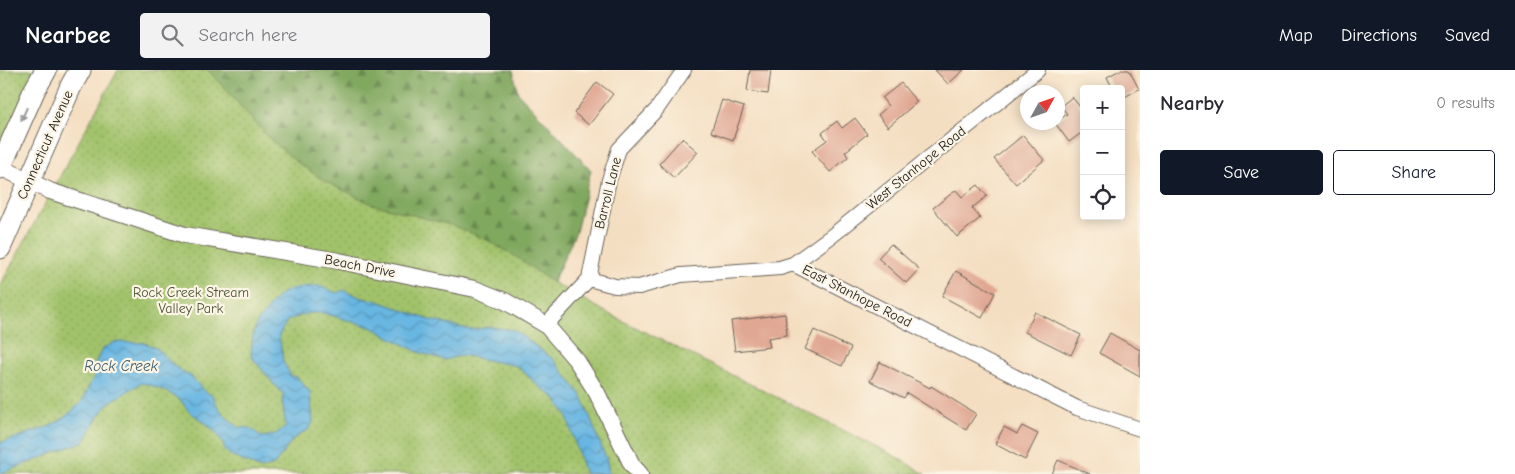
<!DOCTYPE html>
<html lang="en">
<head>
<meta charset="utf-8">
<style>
	:root { --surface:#fff; --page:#f2f2f3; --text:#2b2b33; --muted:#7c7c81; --line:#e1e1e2; --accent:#111827 }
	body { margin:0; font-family:"Comic Neue",sans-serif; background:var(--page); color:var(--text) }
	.controls { position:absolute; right:15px; top:15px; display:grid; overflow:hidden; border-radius:5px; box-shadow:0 2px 12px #0003 }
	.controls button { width:45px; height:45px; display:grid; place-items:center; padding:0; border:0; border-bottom:1px solid var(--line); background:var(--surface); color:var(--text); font:25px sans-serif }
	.compass { position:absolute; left:1020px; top:15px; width:45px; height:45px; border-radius:50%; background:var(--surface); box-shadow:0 2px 12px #0003; rotate:50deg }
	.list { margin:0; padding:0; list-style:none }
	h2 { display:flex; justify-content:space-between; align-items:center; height:65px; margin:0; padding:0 20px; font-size:21px }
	h2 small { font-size:16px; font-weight:400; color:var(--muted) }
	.actions { display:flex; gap:10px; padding:15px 20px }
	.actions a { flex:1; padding:11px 0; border:1px solid var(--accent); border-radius:5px; text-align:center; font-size:18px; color:var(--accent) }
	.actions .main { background:var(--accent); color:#fff }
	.icon { flex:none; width:28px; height:28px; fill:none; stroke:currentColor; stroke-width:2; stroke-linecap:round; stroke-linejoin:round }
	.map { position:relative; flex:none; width:1140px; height:404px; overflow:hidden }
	header { display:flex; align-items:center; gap:30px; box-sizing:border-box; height:70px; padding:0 25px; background:var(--accent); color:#fff }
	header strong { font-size:24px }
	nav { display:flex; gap:28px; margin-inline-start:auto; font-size:18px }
	.search { width:350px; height:45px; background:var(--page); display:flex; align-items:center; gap:12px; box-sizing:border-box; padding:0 18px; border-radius:5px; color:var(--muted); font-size:19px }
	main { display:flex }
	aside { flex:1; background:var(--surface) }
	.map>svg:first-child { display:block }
	.forest { fill:url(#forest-firs); stroke:#4e623d }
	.park { fill:url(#park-dots); stroke:#5e6f43 }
	.water { fill:url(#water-waves); stroke:#42697f }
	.building { fill:#e0a793 }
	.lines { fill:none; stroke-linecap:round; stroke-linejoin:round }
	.minor-casing { stroke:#686056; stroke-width:16 }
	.tertiary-casing { stroke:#686056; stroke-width:18 }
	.primary-casing { stroke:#686056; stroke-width:23 }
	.minor { stroke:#fff; stroke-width:14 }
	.tertiary { stroke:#fff; stroke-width:16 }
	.primary { stroke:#fff; stroke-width:21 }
	.oneway { fill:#999 }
	.labels { text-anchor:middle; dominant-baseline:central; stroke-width:4.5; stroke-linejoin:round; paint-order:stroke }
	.street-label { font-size:14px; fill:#1c1c1c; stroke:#fcf5e5 }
	.park-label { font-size:14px; fill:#4b5637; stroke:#fcf5e5 }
	.water-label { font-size:15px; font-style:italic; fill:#3a5a6b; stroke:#fcf5e5 }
</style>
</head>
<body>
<header>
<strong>Nearbee</strong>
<div class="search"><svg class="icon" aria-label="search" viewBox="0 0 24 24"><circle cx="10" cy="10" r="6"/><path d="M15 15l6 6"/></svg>Search here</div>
<nav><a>Map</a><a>Directions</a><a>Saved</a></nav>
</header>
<main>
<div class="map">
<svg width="1140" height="404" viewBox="0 0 1140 404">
	<defs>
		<pattern id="forest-firs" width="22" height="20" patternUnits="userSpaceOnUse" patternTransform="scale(1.25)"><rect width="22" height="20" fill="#80a85e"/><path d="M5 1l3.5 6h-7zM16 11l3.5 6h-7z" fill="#68884d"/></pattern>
		<pattern id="park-dots" width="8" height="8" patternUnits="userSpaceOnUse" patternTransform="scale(1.25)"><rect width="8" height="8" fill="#a1c26a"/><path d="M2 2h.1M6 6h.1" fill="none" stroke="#8aa65b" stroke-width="1.8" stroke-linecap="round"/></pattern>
		<pattern id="water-waves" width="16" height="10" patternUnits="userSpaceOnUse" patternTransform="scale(1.25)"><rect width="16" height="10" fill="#68b6e2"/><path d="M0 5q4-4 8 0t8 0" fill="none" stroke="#5593b6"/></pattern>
	</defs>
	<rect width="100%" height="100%" fill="#fcf5e5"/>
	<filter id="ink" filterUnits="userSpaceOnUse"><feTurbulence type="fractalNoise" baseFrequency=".02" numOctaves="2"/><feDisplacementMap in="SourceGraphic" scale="10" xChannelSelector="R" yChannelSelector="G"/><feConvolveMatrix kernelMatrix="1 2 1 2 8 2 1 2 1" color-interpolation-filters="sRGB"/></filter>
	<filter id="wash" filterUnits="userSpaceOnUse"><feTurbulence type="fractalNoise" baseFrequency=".0096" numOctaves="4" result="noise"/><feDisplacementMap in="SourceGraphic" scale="20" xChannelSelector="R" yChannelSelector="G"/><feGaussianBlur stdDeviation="1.12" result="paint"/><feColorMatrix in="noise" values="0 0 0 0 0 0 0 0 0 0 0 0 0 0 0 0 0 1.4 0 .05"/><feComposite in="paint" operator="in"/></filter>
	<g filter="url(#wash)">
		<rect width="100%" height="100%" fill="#f4dec1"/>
		<path class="forest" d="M144 0H513L518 23 591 100 576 162 553 212 528 216 371 189Z"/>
		<path class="park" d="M0 0H36L0 81Z
			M118 0H208L271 70 297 92 326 112 372 134 454 156 487 170 518 188 547 209 613 246 893 385 925 404H0V216Z"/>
		<path class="water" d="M319 216 337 223 343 220 362 228 375 230 430 250 471 260 491 257 514 260 553 289 582 326 607 391 609 404H585L566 344 553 326 541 318 517 296 462 285 445 290 418 282 371 257 323 243H309L288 250 279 265 283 291 291 306 297 307 310 322 313 352 308 360 293 369 274 395 261 399 232 386 225 381C222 362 204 352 190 342 186 339 185 336 183 333 173 323 154 315 141 313L110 332 97 348 85 371 0 404V373L50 356 64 348 81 333 96 302V292L102 279 115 272 145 273 156 278 178 299 191 306 203 320 213 326C217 340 229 351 241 358 249 355 256 363 262 367L274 365 286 357 282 330 284 324 278 319 251 286C252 275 252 260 258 251 260 248 263 245 266 242 280 218 293 217 319 216Z"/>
		<g id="blocks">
			<path class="building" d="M750 0H771L768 24 747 21Z
				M935 0H964L948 14Z
				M1120 0H1129L1139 19 1121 29V19H1113L1107 7Z
				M597 12 613 24 589 55 574 43Z
				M901 13 917 32 888 57 878 45 888 36 882 28Z
				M1072 27 1084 42V61L1069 72 1055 53 1067 44 1061 36Z
				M722 30 744 37 733 70 711 62Z
				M855 48 867 64 845 82 848 87 830 102 812 81 827 70 822 63 837 51 842 58Z
				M1023 65 1044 90 1016 114 994 89Z
				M682 68 698 82 674 108 659 94Z
				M978 115 987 126 972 138 980 148 957 167 933 138 956 120 962 127Z
				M891 174 919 199 906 213 878 188Z
				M956 201 995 223 982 248 942 226Z
				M1035 242 1081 265 1071 285 1025 262Z
				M785 244 787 265 768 268 770 277 735 281 731 251Z
				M814 260 851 278 842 296 805 279Z
				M1110 263 1140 280V306L1099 283Z
				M880 292 930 318 931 316 976 344 966 360 907 323 904 328 870 311Z
				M1022 356 1038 364 1025 390 995 374 1004 357 1017 364Z
				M1058 390 1090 404H1052Z"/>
		</g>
	</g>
	<g filter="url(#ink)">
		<use href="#blocks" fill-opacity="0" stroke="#686056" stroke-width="1"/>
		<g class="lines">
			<g class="minor-casing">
				<path id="minor" d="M793 194 833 165 1038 0
					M589 209 609 110 619 79 657 39 684 0
					M546 255 589 209 615 216 639 217 681 205 780 198 793 194 1077 338 1140 359"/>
			</g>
			<g class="tertiary-casing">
				<path id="tertiary" d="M0 97 50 121 185 165 339 191 475 219 505 231 546 255 577 291 597 323 632 395 640 404"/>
			</g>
			<g class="primary-casing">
				<path id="primary" d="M0 98 34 21 46 0
					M0 178 71 16 80 0"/>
			</g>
			<use href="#minor" class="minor"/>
			<use href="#tertiary" class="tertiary"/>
			<use href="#primary" class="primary"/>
		</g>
		<defs><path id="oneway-solid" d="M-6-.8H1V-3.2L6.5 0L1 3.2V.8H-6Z" transform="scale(1.25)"/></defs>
		<use class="oneway" href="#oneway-solid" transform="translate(24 44) rotate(114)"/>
	</g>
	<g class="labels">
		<g class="street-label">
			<text transform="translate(45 75) rotate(-66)">Connecticut Avenue</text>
			<text transform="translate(916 98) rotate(-39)">West Stanhope Road</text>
			<text transform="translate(608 123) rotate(-76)">Barroll Lane</text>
			<text transform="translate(360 196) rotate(11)">Beach Drive</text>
			<text transform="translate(857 226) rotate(27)">East Stanhope Road</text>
		</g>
		<g class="park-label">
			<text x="191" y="222">Rock Creek Stream<tspan x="191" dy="16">Valley Park</tspan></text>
		</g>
		<g class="water-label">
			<text x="121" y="296">Rock Creek</text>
		</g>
	</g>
</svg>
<div class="controls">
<button>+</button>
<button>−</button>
<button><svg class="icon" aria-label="locate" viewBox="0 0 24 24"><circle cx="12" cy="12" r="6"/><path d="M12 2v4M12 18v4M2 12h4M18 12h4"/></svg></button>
</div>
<svg class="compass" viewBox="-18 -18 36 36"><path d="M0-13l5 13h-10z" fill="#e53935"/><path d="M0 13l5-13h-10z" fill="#7c7c81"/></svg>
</div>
<aside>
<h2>Nearby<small>0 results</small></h2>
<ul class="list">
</ul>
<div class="actions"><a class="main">Save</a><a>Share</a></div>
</aside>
</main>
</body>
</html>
